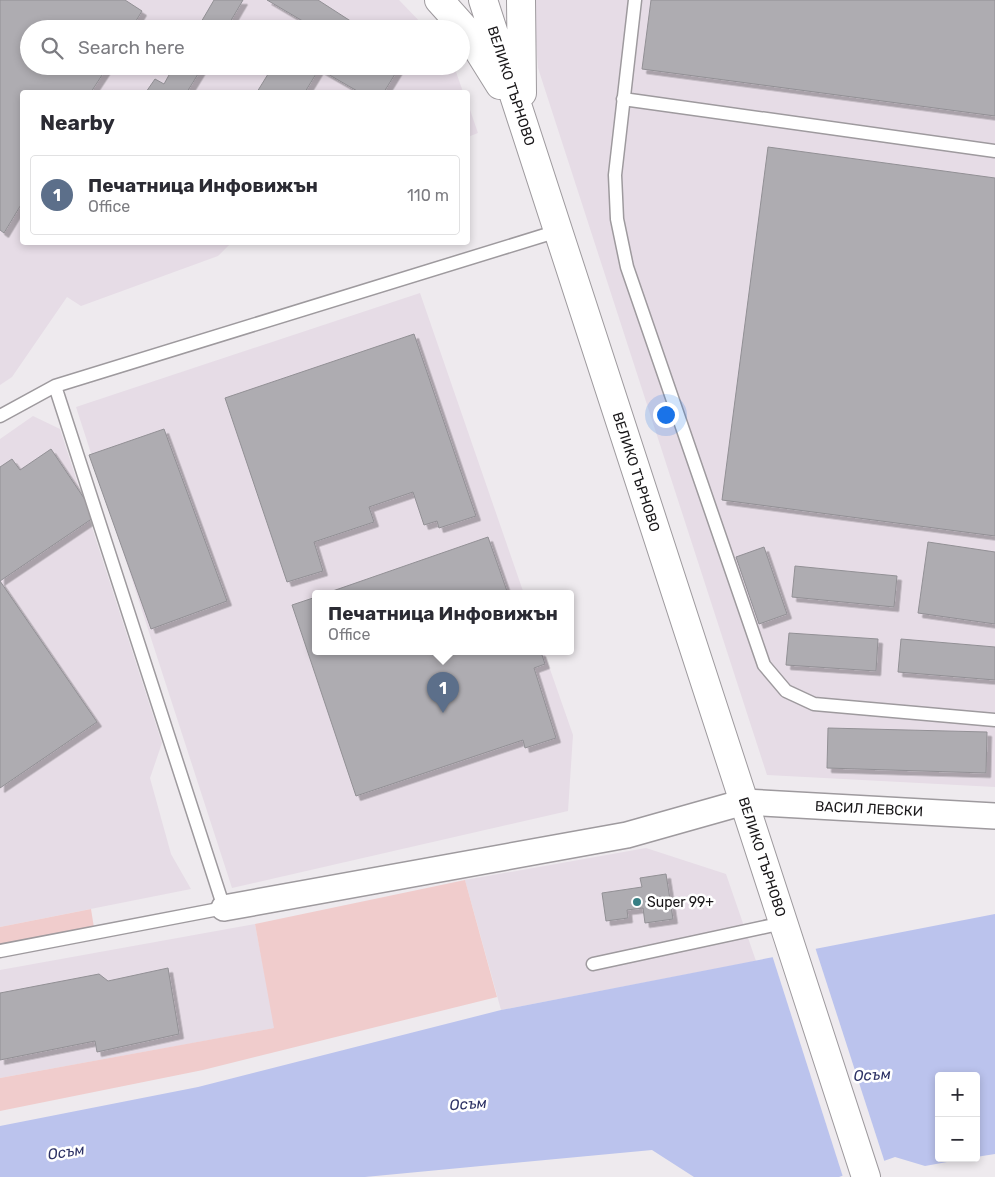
<!DOCTYPE html>
<html lang="en">
<head>
<meta charset="utf-8">
<style>
	:root { --surface:#fff; --page:#f7f7f7; --text:#2b2b33; --muted:#7c7c81; --line:#e1e1e2; --accent:#b45309 }
	body { margin:0; font-family:Rubik,sans-serif; background:var(--page); color:var(--text) }
	.controls { position:absolute; right:15px; bottom:15px; display:grid; overflow:hidden; border-radius:5px; box-shadow:0 2px 8px #0003 }
	.controls button { width:45px; height:45px; display:grid; place-items:center; padding:0; border:0; border-bottom:1px solid var(--line); background:var(--surface); color:var(--text); font:25px sans-serif }
	.you { position:absolute; left:665px; top:414px; width:18px; height:18px; margin:-12px; border:4px solid #fff; border-radius:50%; background:#1a73e8; box-shadow:0 0 0 8px #1a73e833 }
	.badge { display:grid; place-items:center; width:32px; height:32px; border-radius:50%; background:var(--accent); color:#fff; font-size:16px; font-weight:700 }
	.pin { position:absolute; translate:-50% -41px; filter:drop-shadow(0 1px 2px #0008) }
	.pin::after { content:''; position:absolute; top:26px; width:18px; height:15px; background:inherit; clip-path:polygon(0 0,100% 0,50% 100%) }
	.popup { position:absolute; left:312px; top:590px; width:262px; height:65px; box-sizing:border-box; display:grid; place-content:center; border-radius:5px; background:var(--surface); filter:drop-shadow(0 1px 4px #0005); font-size:16px; white-space:nowrap; color:var(--muted) }
	.popup b { font-size:19px; color:var(--text) }
	.popup::after { content:''; position:absolute; left:50%; top:100%; margin-left:-10px; border:10px solid transparent; border-top-color:var(--surface) }
	.list { margin:0; padding:0; list-style:none }
	h2 { display:flex; justify-content:space-between; align-items:center; height:65px; margin:0; padding:0 20px; font-size:21px }
	h2 small { font-size:16px; font-weight:400; color:var(--muted) }
	.list li { display:grid; grid-template-columns:32px 1fr auto; gap:15px; align-items:center; box-sizing:border-box; height:80px; margin:0 10px 10px; padding:0 10px; border:1px solid var(--line); border-radius:5px }
	.list b { display:block; font-size:19px; white-space:nowrap }
	.list p { margin:0; font-size:16px; white-space:nowrap; color:var(--muted) }
	.list em { font-size:16px; font-style:normal; color:var(--muted) }
	.icon { flex:none; width:28px; height:28px; fill:none; stroke:currentColor; stroke-width:2; stroke-linecap:round; stroke-linejoin:round }
	.map { position:relative; flex:none; width:995px; height:1177px; overflow:hidden }
	.search { position:absolute; background:var(--surface); box-shadow:0 2px 8px #0003; left:20px; top:20px; width:450px; height:55px; display:flex; align-items:center; gap:12px; box-sizing:border-box; padding:0 18px; border-radius:28px; color:var(--muted); font-size:19px }
	.panel { position:absolute; background:var(--surface); box-shadow:0 2px 8px #0003; left:20px; top:90px; width:450px; height:155px; border-radius:5px }
	.map>svg:first-child { display:block }
	.built { fill:#e6dce6 }
	.green { fill:#f0cccc }
	.water { fill:#bbc3ed }
	.pier { fill:#eeeaee }
	.building { fill:#aeacb1; stroke:#929095; filter:url(#shadow) }
	.lines { fill:none; stroke-linecap:round; stroke-linejoin:round }
	.service-casing { stroke:#9e9a9e; stroke-width:15 }
	.minor-casing { stroke:#9e9a9e; stroke-width:28 }
	.tertiary-casing { stroke:#9e9a9e; stroke-width:30 }
	.service { stroke:#fff; stroke-width:12 }
	.minor { stroke:#fff; stroke-width:25 }
	.tertiary { stroke:#fff; stroke-width:28 }
	.poi-dot { fill:#377f84; stroke:#fff; stroke-width:2 }
	.labels { text-anchor:middle; dominant-baseline:central; stroke-width:5; stroke-linejoin:round; paint-order:stroke }
	.street-label { font-size:14px; fill:#181618; stroke:#fff }
	.poi-label { font-size:14px; fill:#181618; stroke:#fff; text-anchor:start }
	.water-label { font-size:15px; font-style:italic; fill:#2e3366; stroke:#fff }
</style>
</head>
<body>
<div class="map">
<svg width="995" height="1177" viewBox="0 0 995 1177">
	<defs>
		<filter id="shadow"><feDropShadow dx="4.5" dy="4.5" stdDeviation="0" flood-color="#0004"/></filter>
	</defs>
	<rect width="100%" height="100%" fill="#eeeaee"/>
	<path class="built" d="M0 0H399L427 29H29V66H454L463 92H22V242L231 243 218 256 81 306 67 297 12 377 0 385Z
		M533 0H995V787L767 775 538 68Z
		M468 104 478 133 468 137Z
		M420 293 524 594H316V652H544L573 735 568 811 232 888 76 407Z
		M33 416 60 429 162 743 150 778 171 854 191 889 0 927V439Z
		M646 848 726 874 756 961 501 1010 465 880Z
		M255 924 275 1028 0 1078V970Z"/>
	<path class="green" d="M465 880 497 997 203 1070 0 1111V1078L274 1028 255 924Z
		M91 909 95 934 0 952V927Z"/>
	<path class="water" d="M995 914V1154L976 1157V1076H939V1158H969L925 1166 895 1157 839 1177H694L652 1150 365 1177H0V1126L198 1087 501 1010Z"/>
	<path class="pier" d="M815 947 885 1163 846 1177H843L772 955Z"/>
	<path class="building" d="M0 0H125L142 11 131 29H29V66H108L91 92H22V203L4 233 0 230Z
		M214 0H243L226 29H197Z
		M267 0H318L363 29H302L306 23Z
		M651 0H995V116L642 69Z
		M174 66H203L187 92H146L155 79 164 84Z
		M273 66H400L384 92H359L319 69 305 92H257Z
		M768 147 995 178V536L722 500Z
		M414 334 476 516 439 528 437 521 424 525 413 492 369 507 374 522 314 542 323 571 287 582 225 398Z
		M164 429 227 601 151 629 89 455Z
		M51 449 96 516 0 581 97 722 0 788V467L12 459 20 470Z
		M488 537 508 594H324Z
		M928 542 995 552V624L918 613Z
		M764 547 787 614 759 624 736 557Z
		M795 566 897 576 894 607 792 597Z
		M316 597V652H541L545 664 534 668 556 738 525 748 523 740 356 796 292 605Z
		M789 633 878 639 876 671 786 665Z
		M901 639 995 647V680L898 672Z
		M828 728 987 732 986 773 827 768Z
		M666 874 673 919 645 923 643 908 627 910 628 918 606 921 602 893 642 887 640 878Z
		M168 968 179 1034 97 1052 95 1041 0 1060V993L99 974 108 981Z"/>
	<g class="lines">
		<g class="service-casing">
			<path id="service" d="M635 0 615 175 617 219 627 267 764 665 786 691 814 704 995 720
				M623 99 995 151
				M0 416 55 386 558 231
				M0 951 224 908 55 386
				M593 964 783 923"/>
		</g>
		<g class="minor-casing">
			<path id="minor" d="M224 908 627 835 744 802 995 816"/>
		</g>
		<g class="tertiary-casing">
			<path id="tertiary" d="M439 0 465 29 500 85
				M483 0 866 1177
				M521 0 522 93"/>
		</g>
		<use href="#service" class="service"/>
		<use href="#minor" class="minor"/>
		<use href="#tertiary" class="tertiary"/>
	</g>
	<circle class="poi-dot" cx="637" cy="902" r="5"/>
	<g class="labels">
		<g class="street-label">
			<text transform="translate(511 86) rotate(72)">ВЕЛИКО ТЪРНОВО</text>
			<text transform="translate(636 472) rotate(72)">ВЕЛИКО ТЪРНОВО</text>
			<text transform="translate(869 809) rotate(3)">ВАСИЛ ЛЕВСКИ</text>
			<text transform="translate(762 857) rotate(72)">ВЕЛИКО ТЪРНОВО</text>
		</g>
		<g class="poi-label">
			<text x="647" y="902">Super 99+</text>
		</g>
		<g class="water-label">
			<text transform="translate(872 1075) rotate(-3)">Осъм</text>
			<text transform="translate(468 1104) rotate(-4)">Осъм</text>
			<text transform="translate(66 1152) rotate(-9)">Осъм</text>
		</g>
	</g>
</svg>
<div class="controls">
<button>+</button>
<button>−</button>
</div>
<div class="you"></div>
<div class="pin badge" style="left:443px;top:713px;background:#5c6f8a">1</div>
<div class="popup"><b>Печатница Инфовижън</b>Office</div>
<div class="search"><svg class="icon" aria-label="search" viewBox="0 0 24 24"><circle cx="10" cy="10" r="6"/><path d="M15 15l6 6"/></svg>Search here</div>
<section class="panel">
<h2>Nearby<small></small></h2>
<ul class="list">
<li><span class="badge" style="background:#5c6f8a">1</span><div><b>Печатница Инфовижън</b><p>Office</p></div><em>110 m</em></li>
</ul>
</section>
</div>
</body>
</html>
